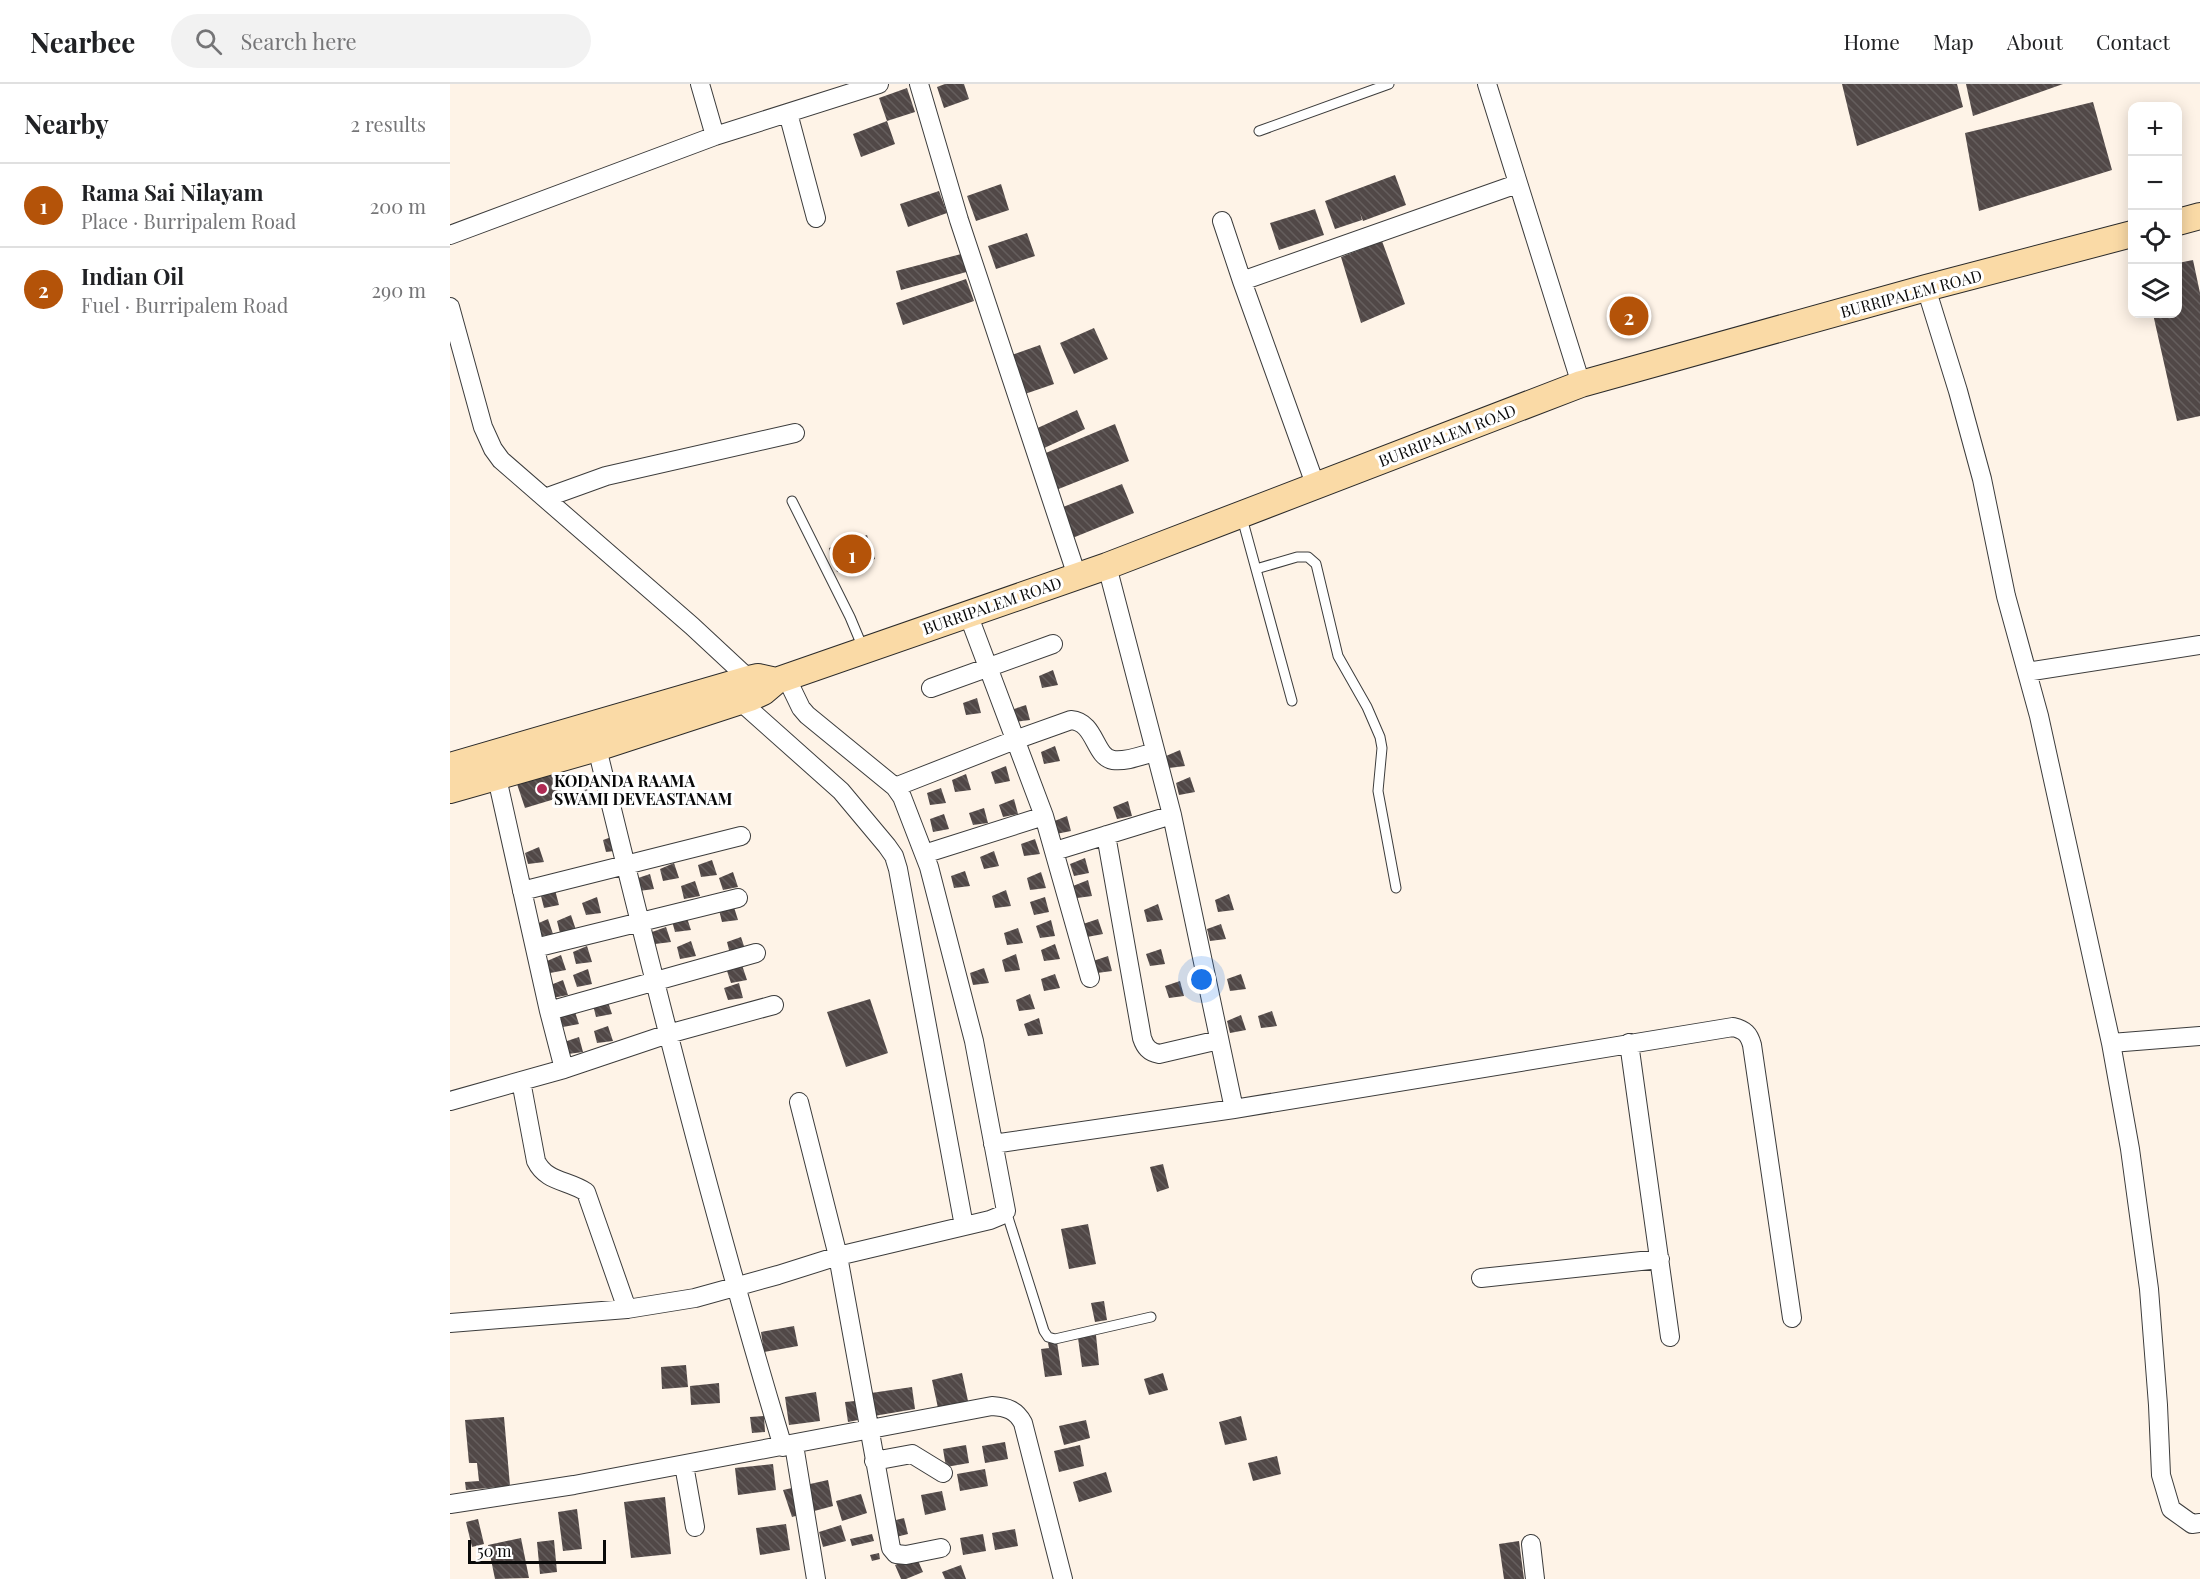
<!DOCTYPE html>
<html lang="en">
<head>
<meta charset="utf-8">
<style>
	:root { --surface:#fff; --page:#f2f2f2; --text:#202124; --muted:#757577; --line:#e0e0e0; --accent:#b45309 }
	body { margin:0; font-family:"Playfair Display",serif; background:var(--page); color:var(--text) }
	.controls { position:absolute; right:18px; top:18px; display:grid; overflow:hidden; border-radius:12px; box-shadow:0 3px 15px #0003 }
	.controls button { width:54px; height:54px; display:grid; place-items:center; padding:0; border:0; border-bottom:2px solid var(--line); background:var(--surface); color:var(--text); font:30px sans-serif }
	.scale { position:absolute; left:18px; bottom:15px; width:138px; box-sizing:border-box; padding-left:6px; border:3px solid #090909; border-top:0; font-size:16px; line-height:21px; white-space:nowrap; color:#090909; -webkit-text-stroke:4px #fff; paint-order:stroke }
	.you { position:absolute; left:752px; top:896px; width:21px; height:21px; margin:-15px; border:4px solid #fff; border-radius:50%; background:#1a73e8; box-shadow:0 0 0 9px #1a73e833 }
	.badge { display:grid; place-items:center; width:39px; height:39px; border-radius:50%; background:var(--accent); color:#fff; font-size:20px; font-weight:700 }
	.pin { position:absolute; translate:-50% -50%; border:3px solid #fff; box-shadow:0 2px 6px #0006 }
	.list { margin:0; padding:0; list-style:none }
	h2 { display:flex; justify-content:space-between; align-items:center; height:78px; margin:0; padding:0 24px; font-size:26px }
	h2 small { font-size:20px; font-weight:400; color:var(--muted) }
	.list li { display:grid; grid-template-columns:39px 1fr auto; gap:18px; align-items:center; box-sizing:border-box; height:84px; padding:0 24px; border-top:2px solid var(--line) }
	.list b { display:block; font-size:22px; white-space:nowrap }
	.list p { margin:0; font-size:20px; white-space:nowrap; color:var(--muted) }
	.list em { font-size:20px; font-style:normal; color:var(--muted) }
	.icon { flex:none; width:33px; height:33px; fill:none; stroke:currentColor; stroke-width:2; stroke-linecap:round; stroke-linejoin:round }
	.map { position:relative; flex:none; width:1750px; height:1495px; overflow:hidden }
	header { display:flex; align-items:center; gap:36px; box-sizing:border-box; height:84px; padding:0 30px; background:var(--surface); border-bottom:2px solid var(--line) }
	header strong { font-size:28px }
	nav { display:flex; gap:33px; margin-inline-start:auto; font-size:21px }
	.search { width:420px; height:54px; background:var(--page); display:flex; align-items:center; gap:15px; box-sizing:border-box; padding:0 21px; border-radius:33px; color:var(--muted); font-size:22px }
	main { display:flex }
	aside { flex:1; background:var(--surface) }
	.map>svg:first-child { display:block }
	.building { fill:url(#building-back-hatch) }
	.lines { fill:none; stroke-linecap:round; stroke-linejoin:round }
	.service-casing { stroke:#3c3c3c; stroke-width:11 }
	.minor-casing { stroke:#3c3c3c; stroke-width:20 }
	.secondary-casing { stroke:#2b2b2b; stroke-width:28 }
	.service { stroke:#fff; stroke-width:9 }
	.minor { stroke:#fff; stroke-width:18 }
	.secondary { stroke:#fadaa6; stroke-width:26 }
	.poi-dot { fill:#af2b55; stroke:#fff; stroke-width:2 }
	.labels { text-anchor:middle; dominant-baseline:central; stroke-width:6; stroke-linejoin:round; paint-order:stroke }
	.street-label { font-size:16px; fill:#090909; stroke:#fff }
	.poi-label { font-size:16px; font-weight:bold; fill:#090909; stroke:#fff; text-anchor:start }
</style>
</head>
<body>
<header>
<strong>Nearbee</strong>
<div class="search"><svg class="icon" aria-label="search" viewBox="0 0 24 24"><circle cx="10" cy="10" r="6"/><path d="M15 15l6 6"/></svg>Search here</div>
<nav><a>Home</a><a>Map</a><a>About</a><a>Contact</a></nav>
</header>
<main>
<aside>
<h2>Nearby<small>2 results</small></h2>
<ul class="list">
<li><span class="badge">1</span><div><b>Rama Sai Nilayam</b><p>Place · Burripalem Road</p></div><em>200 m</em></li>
<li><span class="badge">2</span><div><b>Indian Oil</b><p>Fuel · Burripalem Road</p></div><em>290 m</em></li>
</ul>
</aside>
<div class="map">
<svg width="1750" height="1495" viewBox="0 0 1750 1495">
	<defs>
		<pattern id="building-back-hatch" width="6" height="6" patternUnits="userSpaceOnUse" patternTransform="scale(1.5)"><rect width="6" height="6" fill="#514847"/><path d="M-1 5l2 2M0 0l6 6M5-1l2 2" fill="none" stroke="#655e5d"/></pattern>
	</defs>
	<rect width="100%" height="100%" fill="#fef3e7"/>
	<path class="building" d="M495 0H514L519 15 494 24 487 3Z
		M1392 0H1507L1513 23 1407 62Z
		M1516 0H1613L1523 32Z
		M457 4 465 28 437 37 429 14Z
		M1643 18 1662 86 1529 127 1515 49Z
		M437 37 445 60 411 73 403 50Z
		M945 91 956 121 913 137 910 129 912 136 885 145 875 117Z
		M551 100 559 126 526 137 517 112Z
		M489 107 497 129 458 143 450 120Z
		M865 125 874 151 829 166 820 139Z
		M577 149 585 172 546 185 538 162Z
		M932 157 955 220 911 239 891 173Z
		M515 169 520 187 451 206 446 187Z
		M1743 176 1750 209V332L1727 337 1703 230H1728V179Z
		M516 195 524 217 453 241 446 219Z
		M644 244 658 275 624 290 610 259Z
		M590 261 604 300 572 311 559 272Z
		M627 326 635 345 590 366 581 347Z
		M665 340 679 377 606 406 591 371Z
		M672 400 684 429 620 455 608 425Z
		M417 451 425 475 387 488 379 464Z
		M603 586 608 601 592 604 589 592Z
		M527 614 531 629 516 631 513 619Z
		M576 621 580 636 565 638 561 626Z
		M605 662 610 677 594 680 591 668Z
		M730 666 735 682 719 684 716 672Z
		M556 682 560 697 545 700 541 688Z
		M107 684 118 711 75 724 67 700Z
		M516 690 521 706 505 708 502 696Z
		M740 693 745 708 729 711 726 699Z
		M140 703 145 719 130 721 126 709Z
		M491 704 496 719 480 721 477 709Z
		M564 715 568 730 553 733 549 721Z
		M678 717 682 732 667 735 663 723Z
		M534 724 538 739 523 741 519 729Z
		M494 730 499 745 483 748 480 735Z
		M617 732 621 747 606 750 602 738Z
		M167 751 172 766 156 768 153 756Z
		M585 755 590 770 574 772 571 760Z
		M89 763 94 778 78 780 75 769Z
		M544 767 549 782 534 785 530 773Z
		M635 774 639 789 624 792 620 780Z
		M262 776 267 791 251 793 248 781Z
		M224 779 229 794 213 797 210 785Z
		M515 787 520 802 504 804 501 792Z
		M283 788 288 803 273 806 269 794Z
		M591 788 596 804 580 806 577 794Z
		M200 790 204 805 189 807 185 795Z
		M638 796 642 812 627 814 623 802Z
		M245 797 250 812 234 815 231 802Z
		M105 806 109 821 94 824 91 812Z
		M556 806 561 822 545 824 542 812Z
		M779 810 784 826 768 828 765 816Z
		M147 813 151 829 136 831 132 819Z
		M595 813 599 828 584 831 580 818Z
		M283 820 288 836 272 838 269 826Z
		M708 820 713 836 697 838 694 826Z
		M121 831 126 846 110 849 107 837Z
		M236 831 241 846 225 848 222 837Z
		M98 835 103 850 87 853 84 841Z
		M648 835 653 850 637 853 633 840Z
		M601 836 605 852 590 854 586 842Z
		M771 840 776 855 760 857 757 845Z
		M216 843 221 858 205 860 202 848Z
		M568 844 573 859 557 861 554 849Z
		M291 853 296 868 280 870 277 858Z
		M241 857 246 872 230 875 227 863Z
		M605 860 610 875 594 877 591 866Z
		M137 862 142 878 126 880 123 868Z
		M711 865 715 880 700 882 696 870Z
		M566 870 570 886 555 888 552 876Z
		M111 871 116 886 100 889 97 877Z
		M658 872 662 887 647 889 643 877Z
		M292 881 297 896 281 899 277 887Z
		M534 884 539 899 523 901 520 889Z
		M138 885 142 900 127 903 123 891Z
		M605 890 610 904 594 907 591 895Z
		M791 890 796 905 780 907 777 895Z
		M113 896 118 911 102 914 98 902Z
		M730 897 734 912 719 914 715 902Z
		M289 899 293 914 278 916 274 904Z
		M580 910 585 925 569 927 566 916Z
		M157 915 162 930 146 933 143 921Z
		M420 915 438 969 396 983 377 928Z
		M124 925 129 940 113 943 109 931Z
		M822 927 827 942 811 944 808 932Z
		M791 931 796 946 780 949 777 937Z
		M589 934 593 950 578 952 574 940Z
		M158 942 163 957 147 959 144 947Z
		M129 953 133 968 118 970 114 958Z
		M713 1080 719 1104 707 1108 700 1083Z
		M638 1140 646 1180 619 1185 611 1145Z
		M654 1217 657 1236 645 1238 641 1219Z
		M344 1242 348 1262 314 1268 311 1248Z
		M646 1251 649 1281 632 1283 628 1254Z
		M607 1258 612 1291 595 1293 591 1265 599 1264 598 1259Z
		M236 1281 238 1303 212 1305 211 1283Z
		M512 1289 518 1317 488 1324 482 1296Z
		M713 1289 718 1306 699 1311 694 1295Z
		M269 1299 270 1319 241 1321 240 1302Z
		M462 1303 465 1325 424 1332 421 1309Z
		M366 1308 370 1337 339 1341 335 1313Z
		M405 1317 408 1336 398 1338 395 1318Z
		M314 1332 315 1348 302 1349 300 1333Z
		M791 1332 797 1356 775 1361 769 1338Z
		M54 1333 60 1402 16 1406 15 1398 29 1397 27 1379H19L15 1336Z
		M636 1336 640 1354 614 1361 609 1342Z
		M555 1358 558 1375 535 1379 532 1362Z
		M516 1361 519 1379 496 1383 493 1365Z
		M630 1361 634 1382 609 1388 604 1367Z
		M827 1372 831 1390 803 1397 798 1379Z
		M323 1380 326 1406 288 1411 285 1384Z
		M535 1385 538 1402 510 1407 507 1390Z
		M656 1388 662 1408 629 1418 623 1398Z
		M378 1396 383 1422 342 1433 333 1406Z
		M492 1407 496 1426 475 1431 471 1411Z
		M411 1410 417 1429 392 1437 386 1417Z
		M215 1413 221 1470 181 1474 174 1418Z
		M127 1425 132 1465 113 1467 108 1428Z
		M454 1434 458 1450 442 1454 438 1438Z
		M28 1435 34 1460 22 1463 16 1438Z
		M336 1440 340 1466 310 1471 306 1444Z
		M391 1441 396 1457 373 1463 369 1448Z
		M565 1445 568 1462 545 1466 542 1449Z
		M422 1450 424 1457 402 1462 400 1455Z
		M533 1450 536 1467 513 1471 510 1454Z
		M71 1454 79 1494 45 1495 38 1461Z
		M104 1456 107 1488 90 1490 87 1458Z
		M1069 1457 1074 1495H1054L1049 1460Z
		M429 1469 430 1475 422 1477 420 1471Z
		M466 1472 473 1488 456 1495H451L445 1481Z
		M511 1481 516 1495H495L492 1488Z"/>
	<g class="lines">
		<g class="service-casing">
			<path id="service" d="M809 47 939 0
				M342 417 400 533 413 564
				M792 434 842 617
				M806 485 847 473H858L866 480 888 572 917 623 930 653 932 664 928 707 946 804
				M556 1127 594 1247 598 1253 605 1255 701 1233"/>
		</g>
		<g class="minor-casing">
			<path id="minor" d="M250 0 265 52
				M469 0 509 136 627 492
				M1037 0 1131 300
				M338 29 366 134
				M772 137 792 197 865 400
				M0 151 265 52 429 0
				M792 197 1067 100
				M1476 204 1508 307 1532 395 1556 512 1589 632 1661 959 1680 1065 1699 1205 1708 1321 1711 1391 1721 1425 1742 1440 1750 1439
				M0 223 33 343 43 365 51 376 242 542 299 595
				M95 414 156 392 345 349
				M657 482 722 731 784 1025
				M518 530 594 732 640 894
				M1577 588 1750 561
				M481 604 603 560
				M290 617 391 707 437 762 444 772 448 785 514 1142
				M147 664C204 898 263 1132 333 1363
				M47 694 99 927 114 985
				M445 703 565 656 621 636C646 638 644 673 663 676 676 678 693 671 705 668
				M656 751 692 954C695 963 699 968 709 970L769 956
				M605 767 722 731
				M474 770 594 732
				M72 807 291 752
				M85 864 288 814
				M99 927 306 869
				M1179 959 1220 1253
				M1661 959 1750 952
				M71 997 86 1077C96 1098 118 1096 136 1108L177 1225
				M0 1017 114 985 218 950 324 921
				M349 1018 388 1172 441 1464 446 1470 456 1471 491 1464
				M543 1060 784 1025 1283 943C1295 946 1299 950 1302 961L1342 1234
				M1031 1194 1210 1175
				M0 1239 177 1225 245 1214 328 1191 388 1172 540 1136 552 1131 556 1127 524 957 479 783 452 713 445 703 357 631 351 624 336 593
				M344 1361 366 1495
				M424 1377 462 1370 493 1389
				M234 1381 245 1443
				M0 1420 124 1401 542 1322C557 1323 566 1326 573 1339L613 1495
				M1081 1460 1085 1495"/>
		</g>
		<g class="secondary-casing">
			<path id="secondary" d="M1728 138 1750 132
				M0 682 299 595 308 593 326 597
				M0 706 147 664 300 614 313 608 326 597 657 482 1131 300 1476 204 1682 150"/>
		</g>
		<use href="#service" class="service"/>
		<use href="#minor" class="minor"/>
		<use href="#secondary" class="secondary"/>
	</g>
	<circle class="poi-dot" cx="92" cy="705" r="6"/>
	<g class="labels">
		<g class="street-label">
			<text transform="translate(1461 209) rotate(-15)">BURRIPALEM ROAD</text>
			<text transform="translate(997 351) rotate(-21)">BURRIPALEM ROAD</text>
			<text transform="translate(542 521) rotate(-19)">BURRIPALEM ROAD</text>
		</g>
		<g class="poi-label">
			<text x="104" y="696">KODANDA RAAMA<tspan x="104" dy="18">SWAMI DEVEASTANAM</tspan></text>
		</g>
	</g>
</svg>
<div class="controls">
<button>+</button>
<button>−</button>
<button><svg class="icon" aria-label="locate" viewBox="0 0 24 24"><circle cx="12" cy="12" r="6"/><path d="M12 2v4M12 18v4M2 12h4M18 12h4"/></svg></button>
<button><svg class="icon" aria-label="layers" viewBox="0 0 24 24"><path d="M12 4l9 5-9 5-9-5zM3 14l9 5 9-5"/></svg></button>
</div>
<div class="scale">50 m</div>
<div class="you"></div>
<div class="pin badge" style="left:402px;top:470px">1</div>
<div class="pin badge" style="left:1179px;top:232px">2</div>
</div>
</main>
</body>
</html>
